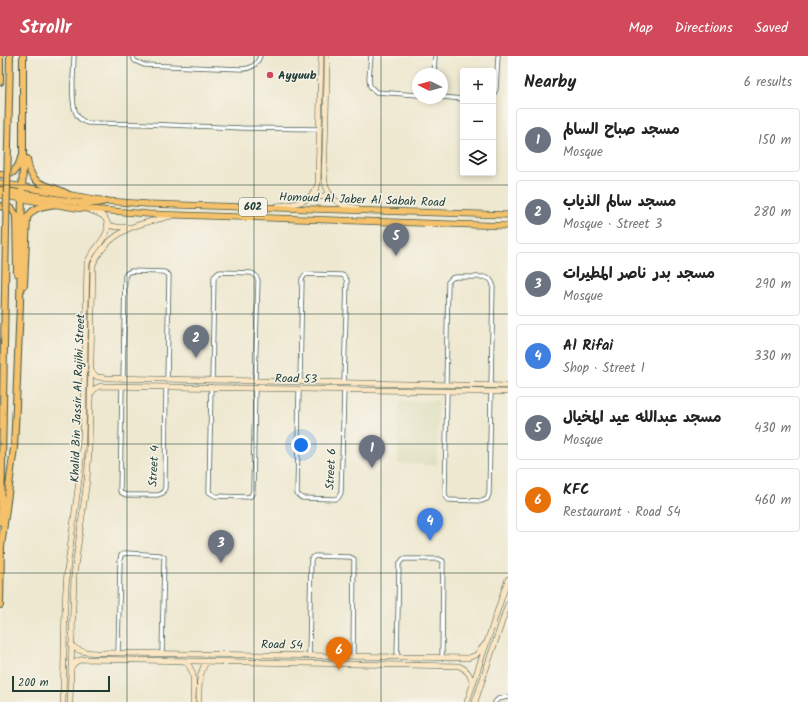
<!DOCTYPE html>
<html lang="en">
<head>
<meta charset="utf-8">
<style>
	:root { --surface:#fff; --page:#f2f2f2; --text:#222; --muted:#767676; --line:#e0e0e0; --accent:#d1495b }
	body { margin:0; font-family:Kalam,"Playpen Sans Arabic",sans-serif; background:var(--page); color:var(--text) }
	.controls { position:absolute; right:12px; top:12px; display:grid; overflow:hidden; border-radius:4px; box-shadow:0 2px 6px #0003 }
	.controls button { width:36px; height:36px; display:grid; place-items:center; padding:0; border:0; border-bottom:1px solid var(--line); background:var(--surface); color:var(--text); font:20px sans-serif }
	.compass { position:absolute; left:412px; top:12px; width:36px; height:36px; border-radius:50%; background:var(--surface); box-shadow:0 2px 6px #0003; rotate:276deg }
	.scale { position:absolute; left:12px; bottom:10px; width:98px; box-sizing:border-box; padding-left:4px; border:2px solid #1f3d34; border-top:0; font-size:11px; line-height:14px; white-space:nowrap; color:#1f3d34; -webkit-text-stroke:3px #f7f3e8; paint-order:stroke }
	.you { position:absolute; left:301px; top:389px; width:14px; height:14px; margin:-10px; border:3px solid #fff; border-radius:50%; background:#1a73e8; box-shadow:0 0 0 6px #1a73e833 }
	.badge { display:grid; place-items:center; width:26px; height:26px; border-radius:50%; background:var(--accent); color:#fff; font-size:13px; font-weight:700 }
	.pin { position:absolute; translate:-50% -33px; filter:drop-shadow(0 1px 2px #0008) }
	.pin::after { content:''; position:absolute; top:21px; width:14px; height:12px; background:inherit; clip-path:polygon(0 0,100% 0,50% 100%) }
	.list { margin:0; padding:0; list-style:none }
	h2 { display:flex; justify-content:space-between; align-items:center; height:52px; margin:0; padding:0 16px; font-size:17px }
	h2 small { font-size:13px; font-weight:400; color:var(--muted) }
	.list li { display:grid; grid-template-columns:26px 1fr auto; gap:12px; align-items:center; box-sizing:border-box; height:64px; margin:0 8px 8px; padding:0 8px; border:1px solid var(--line); border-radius:4px }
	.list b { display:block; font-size:15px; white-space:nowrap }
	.list p { margin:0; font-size:13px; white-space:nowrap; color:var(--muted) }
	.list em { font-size:13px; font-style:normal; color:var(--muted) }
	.icon { flex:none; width:22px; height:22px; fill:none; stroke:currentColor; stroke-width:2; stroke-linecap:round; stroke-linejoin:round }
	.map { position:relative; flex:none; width:508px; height:646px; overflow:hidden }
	header { display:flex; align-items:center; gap:24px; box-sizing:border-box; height:56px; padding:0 20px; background:var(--accent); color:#fff }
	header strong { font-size:19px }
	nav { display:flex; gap:22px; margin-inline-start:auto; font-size:14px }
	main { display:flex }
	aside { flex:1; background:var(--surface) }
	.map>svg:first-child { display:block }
	.built { fill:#dddebc }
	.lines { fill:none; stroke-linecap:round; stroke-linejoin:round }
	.street-casing { stroke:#3e574b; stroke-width:5 }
	.secondary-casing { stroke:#3e574b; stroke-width:6 }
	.primary-casing { stroke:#3e574b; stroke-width:7 }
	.highway-casing { stroke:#3e574b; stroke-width:8 }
	.street { stroke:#fff; stroke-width:3.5 }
	.secondary { stroke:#fbe6c4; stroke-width:5 }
	.primary { stroke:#f5c16b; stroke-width:5.5 }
	.highway { stroke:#f5c16b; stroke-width:6 }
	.highway-bridge-casing { stroke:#3e574b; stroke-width:8; stroke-linecap:butt }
	.highway-bridge { stroke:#f5c16b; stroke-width:6 }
	.grid { fill:none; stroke:#1f3d34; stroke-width:1; stroke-opacity:0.55 }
	.poi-dot { fill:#d1495b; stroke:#f7f3e8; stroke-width:1.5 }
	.labels { text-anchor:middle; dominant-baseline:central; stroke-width:3; stroke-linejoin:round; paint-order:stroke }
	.shield { fill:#f7f3e8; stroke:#60746a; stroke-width:1 }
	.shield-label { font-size:11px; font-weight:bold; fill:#1f3d34 }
	.poi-label { font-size:12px; font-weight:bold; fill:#1f3d34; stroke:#f7f3e8; text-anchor:start }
	.street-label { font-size:12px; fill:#1f3d34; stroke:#f7f3e8 }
</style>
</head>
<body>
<header>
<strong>Strollr</strong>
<nav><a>Map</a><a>Directions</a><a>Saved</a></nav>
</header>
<main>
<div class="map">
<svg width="508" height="646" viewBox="0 0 508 646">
	<rect width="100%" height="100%" fill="#f7f3e8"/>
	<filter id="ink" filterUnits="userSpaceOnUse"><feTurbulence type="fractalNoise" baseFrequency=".025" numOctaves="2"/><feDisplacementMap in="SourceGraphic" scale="8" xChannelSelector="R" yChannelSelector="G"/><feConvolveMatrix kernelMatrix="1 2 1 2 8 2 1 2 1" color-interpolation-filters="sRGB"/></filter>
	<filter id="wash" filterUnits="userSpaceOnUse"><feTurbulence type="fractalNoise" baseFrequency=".012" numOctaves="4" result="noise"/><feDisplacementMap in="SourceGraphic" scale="16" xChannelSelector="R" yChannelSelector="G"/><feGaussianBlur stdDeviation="0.9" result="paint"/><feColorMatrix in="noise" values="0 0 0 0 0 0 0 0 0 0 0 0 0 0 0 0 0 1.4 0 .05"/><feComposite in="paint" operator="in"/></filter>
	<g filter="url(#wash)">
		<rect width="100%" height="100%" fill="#eee8d0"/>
		<path class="built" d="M399 345H438L437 409 398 408Z"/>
	</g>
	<g filter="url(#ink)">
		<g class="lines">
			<g class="street-casing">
				<path id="street" d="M74 0C74 14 70 45 76 57 78 62 82 65 87 67L145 68 242 72 319 73
					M132 0 135 5 144 9 241 13C251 13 257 9 260 0
					M371 0 369 22 370 30 376 36 418 39
					M434 18 435 0
					M493 40 496 33 498 0
					M442 41 463 43
					M123 323 125 220 127 217 131 215 164 216 169 219 167 324
					M212 324 214 221 218 217 220 216 252 217 255 219 258 224 255 324
					M300 325 302 223 305 219 308 218 342 219 344 220 347 225 344 326
					M446 329 448 226 452 222 456 221H484L490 223 493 228 491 329
					M122 330 120 435 122 437 126 439H158L163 437 165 432 166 331
					M211 331 209 436 215 440 247 441 251 440 253 435 255 332
					M299 333 297 438 302 442 335 443 338 442 341 437 344 334
					M447 335 445 437 446 442 449 444 482 445 487 443 489 438 491 336
					M118 597 120 504 121 499 126 497 160 499 164 501 162 597
					M309 599 311 503 315 500 350 501 354 503 353 600
					M397 601 399 508 403 503H439L443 505 442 602
					M495 646 498 643 508 641"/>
			</g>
			<g class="secondary-casing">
				<path id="secondary" d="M327 0C327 31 326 62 325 93 325 105 322 122 327 133 332 145 345 152 357 152
					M315 136 317 139 321 141 326 139 328 135
					M277 150C295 148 311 148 318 128L321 0
					M107 169 117 171H130
					M90 314 97 321 106 322 508 330
					M91 338C93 334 96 331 101 330L508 336
					M71 589C81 600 104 596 118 597L468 602 476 599 487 586
					M184 605C197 613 193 633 193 646
					M71 611 77 605 84 603 459 610C468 614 470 619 473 628
					M63 646 65 549 67 515 80 417 83 382 87 208C90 193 119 176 103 160 99 157 92 156 88 153
					M70 646 74 519 87 424 89 395 93 209C96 200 102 193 109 186 129 168 146 167 171 160
					M199 646C199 631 198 618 207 605
					M467 646 508 523
					M475 646 508 548"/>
			</g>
			<g class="primary-casing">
				<path id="primary" d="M0 127 106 145 147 148 508 159
					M0 139 76 152 148 158 508 170"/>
			</g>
			<g class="highway-casing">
				<path id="highway" d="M0 26V0
					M8 88 10 0
					M27 103C31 134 48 126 69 139
					M0 118C12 121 18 113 21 102
					M0 134 81 147H97L106 145
					M0 150 12 153 16 159 17 217
					M24 229 27 162C34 150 44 150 57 148
					M1 466 6 174
					M1 491 14 392 16 350 20 247 22 137 23 111V0
					M0 549 1 489"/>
			</g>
			<use href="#street" class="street"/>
			<use href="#secondary" class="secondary"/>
			<use href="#primary" class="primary"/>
			<use href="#highway" class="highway"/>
			<g class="highway-bridge-casing">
				<path id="highway-bridge" d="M6 174 8 88"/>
			</g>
			<use href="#highway-bridge" class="highway-bridge"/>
		</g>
	</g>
	<path class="grid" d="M127 0V646M254 0V646M381 0V646M0 129H508M0 258H508M0 388H508M0 517H508"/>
	<circle class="poi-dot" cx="270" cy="19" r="4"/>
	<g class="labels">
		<rect class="shield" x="239" y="142" width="28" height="18" rx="3"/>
		<g class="shield-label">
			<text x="253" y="151">602</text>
		</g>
		<g class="poi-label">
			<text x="278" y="19">Ayyuub</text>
		</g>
		<g class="street-label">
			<text transform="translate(362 144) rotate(2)">Homoud Al Jaber Al Sabah Road</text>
			<text transform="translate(296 323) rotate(1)">Road 53</text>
			<text transform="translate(78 342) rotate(-88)">Khalid Bin Jassir Al Rajihi Street</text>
			<text transform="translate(154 410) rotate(-87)">Street 4</text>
			<text transform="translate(331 413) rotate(-87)">Street 6</text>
			<text transform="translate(282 589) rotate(1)">Road 54</text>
		</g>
	</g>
</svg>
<div class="controls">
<button>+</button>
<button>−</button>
<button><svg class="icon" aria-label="layers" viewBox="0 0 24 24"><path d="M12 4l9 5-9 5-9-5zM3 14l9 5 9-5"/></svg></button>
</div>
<svg class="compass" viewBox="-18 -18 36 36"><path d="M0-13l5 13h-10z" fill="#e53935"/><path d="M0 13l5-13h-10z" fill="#767676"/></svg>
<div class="scale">200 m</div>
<div class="you"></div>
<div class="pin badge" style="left:372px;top:412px;background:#6b7280">1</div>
<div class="pin badge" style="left:196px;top:302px;background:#6b7280">2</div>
<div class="pin badge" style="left:221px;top:507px;background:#6b7280">3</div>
<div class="pin badge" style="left:430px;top:485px;background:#3f7fe0">4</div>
<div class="pin badge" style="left:396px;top:200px;background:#6b7280">5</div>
<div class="pin badge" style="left:339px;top:614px;background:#e8710a">6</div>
</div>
<aside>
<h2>Nearby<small>6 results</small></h2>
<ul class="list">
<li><span class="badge" style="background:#6b7280">1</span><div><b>مسجد صباح السالم</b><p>Mosque</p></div><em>150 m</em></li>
<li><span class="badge" style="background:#6b7280">2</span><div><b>مسجد سالم الذياب</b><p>Mosque · Street 3</p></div><em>280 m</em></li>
<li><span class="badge" style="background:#6b7280">3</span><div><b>مسجد بدر ناصر المطيرات</b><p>Mosque</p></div><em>290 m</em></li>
<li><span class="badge" style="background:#3f7fe0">4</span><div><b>Al Rifai</b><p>Shop · Street 1</p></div><em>330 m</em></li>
<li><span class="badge" style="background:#6b7280">5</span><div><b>مسجد عبدالله عيد المخيال</b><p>Mosque</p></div><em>430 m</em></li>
<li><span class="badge" style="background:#e8710a">6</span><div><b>KFC</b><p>Restaurant · Road 54</p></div><em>460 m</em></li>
</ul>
</aside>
</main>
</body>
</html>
